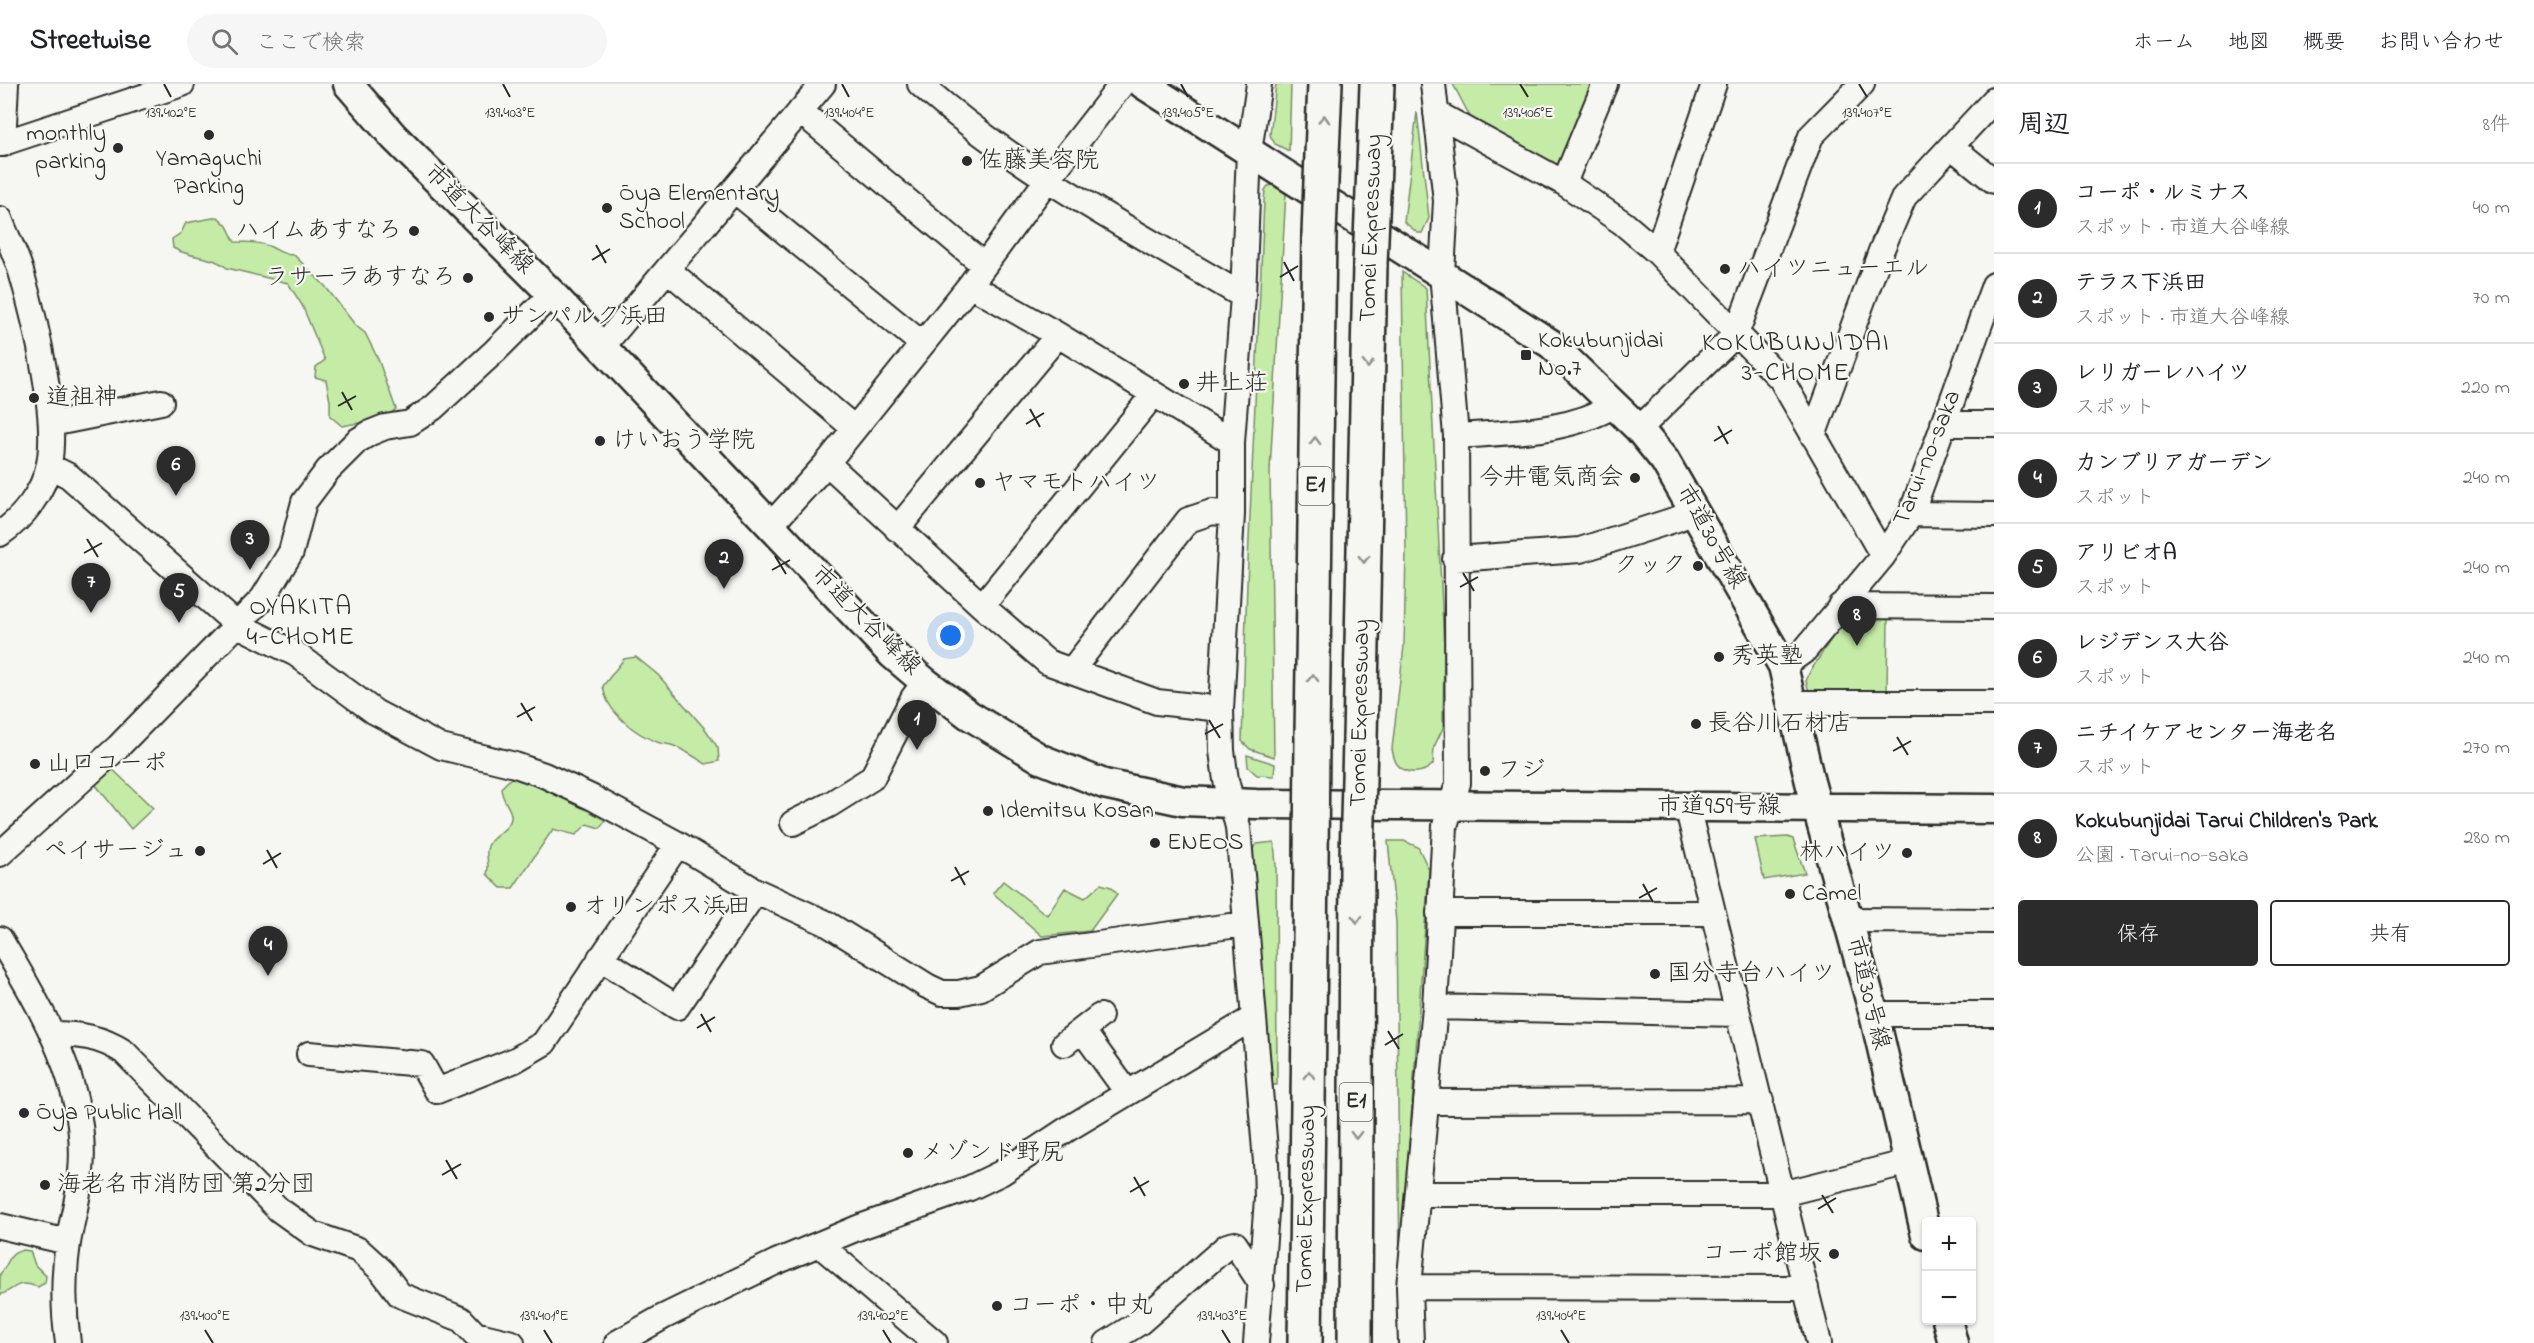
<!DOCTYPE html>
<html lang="ja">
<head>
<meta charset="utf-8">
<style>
	:root { --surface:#fff; --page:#f6f6f6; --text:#202124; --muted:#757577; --line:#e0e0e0; --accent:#2b2b2b }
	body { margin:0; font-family:"Indie Flower","Klee One",sans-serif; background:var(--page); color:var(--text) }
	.controls { position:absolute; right:18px; bottom:18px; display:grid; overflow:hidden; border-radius:6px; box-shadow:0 2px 4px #0004 }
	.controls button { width:54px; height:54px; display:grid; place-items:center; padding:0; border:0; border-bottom:2px solid var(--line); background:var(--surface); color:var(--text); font:30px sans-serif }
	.you { position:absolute; left:951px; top:552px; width:21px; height:21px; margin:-15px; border:4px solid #fff; border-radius:50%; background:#1a73e8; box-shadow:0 0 0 9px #1a73e833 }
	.badge { display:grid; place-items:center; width:39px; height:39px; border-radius:50%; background:var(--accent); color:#fff; font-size:20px; font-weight:700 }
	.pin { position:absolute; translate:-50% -50px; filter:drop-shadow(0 2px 3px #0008) }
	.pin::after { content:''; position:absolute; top:32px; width:21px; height:18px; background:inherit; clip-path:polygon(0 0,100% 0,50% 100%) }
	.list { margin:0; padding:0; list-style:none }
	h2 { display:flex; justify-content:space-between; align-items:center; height:78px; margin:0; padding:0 24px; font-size:26px }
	h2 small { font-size:20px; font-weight:400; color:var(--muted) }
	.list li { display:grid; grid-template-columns:39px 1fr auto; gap:18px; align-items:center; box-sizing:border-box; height:90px; padding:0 24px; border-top:2px solid var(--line) }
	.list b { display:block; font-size:22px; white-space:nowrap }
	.list p { margin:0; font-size:20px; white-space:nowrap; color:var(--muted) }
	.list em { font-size:20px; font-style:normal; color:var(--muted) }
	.actions { display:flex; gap:12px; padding:18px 24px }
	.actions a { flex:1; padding:14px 0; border:2px solid var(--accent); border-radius:6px; text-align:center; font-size:21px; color:var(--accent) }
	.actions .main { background:var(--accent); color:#fff }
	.icon { flex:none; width:33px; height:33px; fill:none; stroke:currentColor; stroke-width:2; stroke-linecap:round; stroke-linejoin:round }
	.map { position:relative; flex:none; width:1994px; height:1259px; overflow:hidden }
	header { display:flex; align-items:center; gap:36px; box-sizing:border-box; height:84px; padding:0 30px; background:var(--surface); border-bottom:2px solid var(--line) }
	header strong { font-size:28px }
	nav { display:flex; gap:33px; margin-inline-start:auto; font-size:21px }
	.search { width:420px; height:54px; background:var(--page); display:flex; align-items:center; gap:15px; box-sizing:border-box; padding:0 21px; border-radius:33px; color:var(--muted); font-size:22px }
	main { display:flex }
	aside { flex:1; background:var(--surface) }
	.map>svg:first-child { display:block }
	.green { fill:#c5eca6; stroke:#788c68; stroke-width:1.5 }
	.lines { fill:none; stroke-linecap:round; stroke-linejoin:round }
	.minor-casing { stroke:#2b2b2b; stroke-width:28 }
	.tertiary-casing { stroke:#2b2b2b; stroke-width:33 }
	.motorway-casing { stroke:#2b2b2b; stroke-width:38 }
	.minor { stroke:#f6f6f2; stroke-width:24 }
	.tertiary { stroke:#f6f6f2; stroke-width:28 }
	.motorway { stroke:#f6f6f2; stroke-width:33 }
	.motorway-bridge-casing { stroke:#2b2b2b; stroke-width:38; stroke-linecap:butt }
	.motorway-bridge { stroke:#f6f6f2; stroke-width:33 }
	.oneway { stroke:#90908e }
	.ticks { fill:none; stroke:#2b2b2b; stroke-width:2 }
	.poi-dot { fill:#2b2b2b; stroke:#f6f6f2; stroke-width:2 }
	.labels { text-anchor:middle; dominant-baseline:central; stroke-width:4.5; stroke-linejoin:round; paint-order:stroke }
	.shield { fill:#f6f6f2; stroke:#686867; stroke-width:1.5 }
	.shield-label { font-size:22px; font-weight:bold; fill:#2b2b2b }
	.poi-label { font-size:24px; fill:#2b2b2b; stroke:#f6f6f2; text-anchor:start }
	.street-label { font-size:24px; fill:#2b2b2b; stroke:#f6f6f2 }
	.neighbourhood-label { font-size:26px; letter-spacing:1.5px; fill:#2b2b2b; stroke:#f6f6f2 }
	.ticks-label { font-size:15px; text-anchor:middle; fill:#2b2b2b; stroke:#f6f6f2; stroke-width:4.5; stroke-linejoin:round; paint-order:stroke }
</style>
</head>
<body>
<header>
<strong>Streetwise</strong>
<div class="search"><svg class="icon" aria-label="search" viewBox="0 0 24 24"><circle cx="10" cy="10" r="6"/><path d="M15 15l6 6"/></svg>ここで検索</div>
<nav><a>ホーム</a><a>地図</a><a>概要</a><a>お問い合わせ</a></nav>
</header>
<main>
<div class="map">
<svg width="1994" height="1259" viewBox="0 0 1994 1259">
	<rect width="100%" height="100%" fill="#f6f6f2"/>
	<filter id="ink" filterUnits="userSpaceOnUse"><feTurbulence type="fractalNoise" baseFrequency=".0167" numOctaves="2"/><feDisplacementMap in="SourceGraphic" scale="12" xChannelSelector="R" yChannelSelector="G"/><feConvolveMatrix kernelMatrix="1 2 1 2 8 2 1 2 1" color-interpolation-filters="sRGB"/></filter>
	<g filter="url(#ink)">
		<path class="green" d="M1276 0H1291L1289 67 1275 60 1270 51Z
			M1453 0H1596L1561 80 1551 82 1474 40Z
			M1417 28 1429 134 1422 149H1418L1404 138Z
			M1273 101 1286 108 1270 386 1274 673 1250 665 1242 657 1247 500 1264 117 1265 106 1268 102Z
			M218 133 227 142 235 158C247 158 260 158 271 163 280 167 283 171 294 171L325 202 356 242 365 249 378 275 396 325 385 334 342 342 330 332V317L326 296 315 293 316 283 325 276 302 221 288 199 227 184C213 171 192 175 173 164L172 155 181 149 186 139Z
			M1402 188 1426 204 1444 562 1443 644 1434 663 1433 680C1424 690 1406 692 1397 680 1394 677 1393 669 1392 665L1404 562 1406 468Z
			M1855 534H1888L1887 609 1809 608 1806 597 1811 586 1842 538Z
			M636 573 658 591 706 646 718 664 719 677 706 680C696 674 685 666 674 662 669 660 664 660 660 659 636 651 606 628 603 602L624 575Z
			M1247 671 1275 680 1274 692 1257 691 1248 683Z
			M107 680 153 724 131 745 91 695Z
			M511 694 529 695 555 710 566 712 610 730 600 744 587 740 576 751 553 745 513 804H501L487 790C491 778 482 768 491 757 497 750 513 742 511 731 510 722 502 717 501 704Z
			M1788 753 1793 755 1805 789 1764 796 1755 755Z
			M1388 757H1404L1418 763 1429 786 1400 1188 1396 838Z
			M1274 758 1276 782 1277 1001H1268L1251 767 1257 760Z
			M1003 797 1047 831 1065 804 1085 814 1101 800 1111 803 1117 810 1090 847 1042 852 993 809Z
			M23 1166 30 1167 35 1181 46 1192 45 1199 38 1203C16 1195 18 1204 0 1211V1190C11 1179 5 1171 23 1166Z"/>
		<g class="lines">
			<g class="minor-casing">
				<path id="minor" d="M920 0C1017 86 1132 146 1243 212
					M800 27 984 181
					M1436 29 1564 99 1623 139 1657 168 1781 295 1883 472
					M0 60 182 0
					M3 60 6 0
					M1952 63 1994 97
					M1564 99 1605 0
					M734 106 921 259
					M0 135C7 154 17 172 22 191 36 238 58 334 49 380 43 409 23 434 0 450
					M1657 168 1714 0
					M668 186 854 344
					M970 201 1058 251 1232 358
					M602 263 823 0
					M51 340 161 318
					M1943 340H1994
					M1639 345 1736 250 1811 52 1862 0
					M1456 352C1510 348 1567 349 1615 321
					M1813 352 1881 167 1904 113 1994 16
					M827 379 982 522 1047 578 1157 618 1221 625
					M49 382 69 392 236 540 296 570 375 628 441 663 515 681 544 691 593 714 678 760 756 807 826 839 927 902 942 909H959L981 904 1040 868 1245 840
					M1911 430 1994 431
					M770 442 827 379 970 201 1047 96 1122 0
					M897 445 1058 251
					M1455 475 1580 466 1677 435 1696 427
					M982 522 1154 310
					M1840 522 1994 523
					M1783 582 1804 567 1883 472 1911 430 1994 201
					M1072 586 1188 436 1212 428 1232 430
					M1793 619H1994
					M1687 722 1819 1259
					M793 739 829 721 872 694 913 614 925 598
					M0 770 118 663 263 514 291 468 304 418 328 386 357 357 370 349 385 343 410 339 433 324 495 267 552 210
					M1439 829H1713
					M1850 836 1994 837
					M0 855C41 924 89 1003 81 1088 79 1112 72 1135 68 1159 63 1193 63 1225 68 1259
					M600 874 677 923 756 807
					M1435 923 1738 930
					M1874 930H1994
					M1082 946 1127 1008
					M52 950C79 950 101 953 124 968L278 1125 313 1150 359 1166 382 1187 400 1211 461 1235 475 1250 512 1259
					M1064 960 1100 932
					M309 970 422 980 437 1007 515 976 544 959 678 760
					M1426 1018 1761 1017
					M1418 1110H1782L1909 1078
					M0 1142 68 1158
					M819 1160 935 1259
					M1409 1203 1806 1204
					M617 1259 663 1233 776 1178 860 1143 970 1104 1001 1089 1066 1046 1253 934
					M1107 1259 1139 1239 1227 1162 1235 1160 1262 1201
					M1256 1259 1267 1115 1266 1078 1238 743 1226 696 1222 667 1221 625 1232 430V358L1243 212 1249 68 1259 0
					M1411 1259 1409 1203 1435 923 1445 742 1458 699 1456 352 1442 189 1446 117 1433 0"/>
			</g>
			<g class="tertiary-casing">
				<path id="tertiary" d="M348 0 394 53 552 210 892 570 925 598 969 631 1041 675 1104 700 1183 717 1256 720 1994 725
					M1143 0 1551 260 1639 345 1665 377 1783 582 1810 698 1874 930 1926 1151
					M1947 1236 1953 1259"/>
			</g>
			<g class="motorway-casing">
				<path id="motorway" d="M1322 70 1325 0
					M1373 108 1377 0
					M1312 653 1319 151
					M1360 655 1370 180
					M1305 1259 1311 779
					M1355 1259 1357 776"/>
			</g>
			<use href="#minor" class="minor"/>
			<use href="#tertiary" class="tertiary"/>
			<use href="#motorway" class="motorway"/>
			<g class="motorway-bridge-casing">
				<path id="motorway-bridge" d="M1319 151 1322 70
					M1370 180 1373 108
					M1357 776 1360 655
					M1311 779 1312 653"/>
			</g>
			<use href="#motorway-bridge" class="motorway-bridge"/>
		</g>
		<defs><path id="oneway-chevron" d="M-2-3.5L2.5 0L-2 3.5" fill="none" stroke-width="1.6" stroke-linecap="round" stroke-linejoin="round" transform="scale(1.5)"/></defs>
		<g class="oneway">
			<use href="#oneway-chevron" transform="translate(1324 35) rotate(-87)"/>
			<use href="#oneway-chevron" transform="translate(1368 280) rotate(91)"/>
			<use href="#oneway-chevron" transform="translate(1315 357) rotate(-89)"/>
			<use href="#oneway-chevron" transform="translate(1364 475) rotate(91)"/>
			<use href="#oneway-chevron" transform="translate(1313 594) rotate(-89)"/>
			<use href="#oneway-chevron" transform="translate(1357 835) rotate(90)"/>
			<use href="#oneway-chevron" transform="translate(1309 991) rotate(-89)"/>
			<use href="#oneway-chevron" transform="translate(1356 1051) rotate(90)"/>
		</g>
	</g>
	<path class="ticks" d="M164 0 171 13M503 0 510 13M842 0 849 13M1181 0 1188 13M1520 0 1528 13M1859 0 1867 13M596 161 606 179M592 176 610 165M1284 178 1294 197M1280 193 1298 182M342 308 352 326M338 322 356 312M1030 325 1040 343M1026 340 1044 329M1718 342 1728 360M1714 357 1732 346M87 455 98 473M84 469 102 459M775 472 786 490M772 486 790 476M1463 489 1474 507M1460 503 1478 493M521 619 532 637M517 633 535 623M1209 636 1220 654M1205 650 1223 640M1897 653 1908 671M1893 667 1911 657M267 766 277 784M263 780 281 769M955 783 965 801M951 797 969 787M1643 800 1653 818M1639 814 1657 804M701 930 711 948M697 944 715 933M1388 947 1399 965M1385 961 1403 950M446 1076 457 1095M442 1091 461 1080M1134 1093 1145 1112M1130 1108 1149 1097M1822 1111 1833 1129M1818 1125 1836 1114M205 1246 213 1259M544 1246 552 1259M883 1246 891 1259M1222 1246 1230 1259M1561 1246 1569 1259"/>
	<g class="poi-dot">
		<circle cx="209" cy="51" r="6"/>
		<circle cx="118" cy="64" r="6"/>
		<circle cx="967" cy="77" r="6"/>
		<circle cx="607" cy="124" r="6"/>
		<circle cx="414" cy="147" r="6"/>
		<circle cx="1725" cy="185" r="6"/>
		<circle cx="468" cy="194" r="6"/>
		<circle cx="489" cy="233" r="6"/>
		<rect x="1520" y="265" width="12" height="12" rx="3"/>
		<circle cx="1184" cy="300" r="6"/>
		<circle cx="34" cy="314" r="6"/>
		<circle cx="600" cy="357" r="6"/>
		<circle cx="1635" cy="394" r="6"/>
		<circle cx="980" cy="399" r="6"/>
		<circle cx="1698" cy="482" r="6"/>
		<circle cx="1719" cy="573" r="6"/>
		<circle cx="1696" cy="640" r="6"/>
		<circle cx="35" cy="680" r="6"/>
		<circle cx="1485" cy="687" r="6"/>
		<circle cx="988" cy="727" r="6"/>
		<circle cx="1155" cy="759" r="6"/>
		<circle cx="200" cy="767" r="6"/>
		<circle cx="1907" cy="769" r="6"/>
		<circle cx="1790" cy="810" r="6"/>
		<circle cx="571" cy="823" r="6"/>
		<circle cx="1655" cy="890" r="6"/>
		<circle cx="24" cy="1029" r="6"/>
		<circle cx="908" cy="1069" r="6"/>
		<circle cx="45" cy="1101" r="6"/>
		<circle cx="1834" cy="1170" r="6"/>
		<circle cx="997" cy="1222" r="6"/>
	</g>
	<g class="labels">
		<g class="shield">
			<rect x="1298.5" y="383" width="33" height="38" rx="4.5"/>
			<rect x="1339.5" y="999" width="33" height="38" rx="4.5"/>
		</g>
		<g class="shield-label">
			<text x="1315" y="402">E1</text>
			<text x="1356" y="1018">E1</text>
		</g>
		<g class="poi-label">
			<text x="106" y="50" text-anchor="end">monthly<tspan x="106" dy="28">parking</tspan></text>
			<text x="209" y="75" text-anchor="middle">Yamaguchi<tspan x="209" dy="28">Parking</tspan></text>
			<text x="979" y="77">佐藤美容院</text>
			<text x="619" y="110">Ōya Elementary<tspan x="619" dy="28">School</tspan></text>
			<text x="402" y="147" text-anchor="end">ハイムあすなろ</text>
			<text x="1737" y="185">ハイツニューエル</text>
			<text x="456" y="194" text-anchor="end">ラサーラあすなろ</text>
			<text x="501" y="233">サンパルク浜田</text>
			<text x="1538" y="257">Kokubunjidai<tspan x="1538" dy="28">No.7</tspan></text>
			<text x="1196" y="300">井上荘</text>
			<text x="46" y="314">道祖神</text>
			<text x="612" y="357">けいおう学院</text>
			<text x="1623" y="394" text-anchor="end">今井電気商会</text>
			<text x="992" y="399">ヤマモトハイツ</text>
			<text x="1686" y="482" text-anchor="end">クック</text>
			<text x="1731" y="573">秀英塾</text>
			<text x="1708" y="640">長谷川石材店</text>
			<text x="47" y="680">山口コーポ</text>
			<text x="1497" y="687">フジ</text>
			<text x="1000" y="727">Idemitsu Kosan</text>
			<text x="1167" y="759">ENEOS</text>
			<text x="188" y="767" text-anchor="end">ペイサージュ</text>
			<text x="1895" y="769" text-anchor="end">林ハイツ</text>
			<text x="1802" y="810">Camel</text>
			<text x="583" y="823">オリンポス浜田</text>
			<text x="1667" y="890">国分寺台ハイツ</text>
			<text x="36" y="1029">Ōya Public Hall</text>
			<text x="920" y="1069">メゾンド野尻</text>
			<text x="57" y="1101">海老名市消防団 第2分団</text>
			<text x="1822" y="1170" text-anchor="end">コーポ館坂</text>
			<text x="1009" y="1222">コーポ・中丸</text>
		</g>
		<g class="street-label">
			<text transform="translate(478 136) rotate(45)">市道大谷峰線</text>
			<text transform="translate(1372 144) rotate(-88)">Tomei Expressway</text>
			<text transform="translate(1928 374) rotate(-68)">Tarui-no-saka</text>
			<text transform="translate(1710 453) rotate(60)">市道30号線</text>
			<text transform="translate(865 537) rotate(45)">市道大谷峰線</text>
			<text transform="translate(1361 629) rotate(-89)">Tomei Expressway</text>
			<text x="1719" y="723">市道959号線</text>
			<text transform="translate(1867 909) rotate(76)">市道30号線</text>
			<text transform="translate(1307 1115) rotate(-89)">Tomei Expressway</text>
		</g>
		<g class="neighbourhood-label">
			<text x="1796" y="260">KOKUBUNJIDAI<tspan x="1796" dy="30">3-CHOME</tspan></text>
			<text x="301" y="524">OYAKITA<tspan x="301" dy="30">4-CHOME</tspan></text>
		</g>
	</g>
	<g class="ticks-label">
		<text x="171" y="33">139.402°E</text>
		<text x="510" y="33">139.403°E</text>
		<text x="849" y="33">139.404°E</text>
		<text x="1188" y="33">139.405°E</text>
		<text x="1867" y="33">139.407°E</text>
		<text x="1528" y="33">139.406°E</text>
		<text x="205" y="1236">139.400°E</text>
		<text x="544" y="1236">139.401°E</text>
		<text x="883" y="1236">139.402°E</text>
		<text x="1222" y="1236">139.403°E</text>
		<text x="1561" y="1236">139.404°E</text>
	</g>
</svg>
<div class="controls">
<button>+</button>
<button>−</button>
</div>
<div class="you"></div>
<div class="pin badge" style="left:917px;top:666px">1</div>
<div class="pin badge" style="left:724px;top:505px">2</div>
<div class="pin badge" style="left:250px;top:486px">3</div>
<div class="pin badge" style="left:268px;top:892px">4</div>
<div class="pin badge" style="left:179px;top:539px">5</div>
<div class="pin badge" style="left:176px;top:412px">6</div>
<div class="pin badge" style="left:91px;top:529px">7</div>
<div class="pin badge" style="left:1857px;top:562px">8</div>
</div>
<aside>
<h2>周辺<small>8件</small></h2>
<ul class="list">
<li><span class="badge">1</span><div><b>コーポ・ルミナス</b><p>スポット · 市道大谷峰線</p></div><em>40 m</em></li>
<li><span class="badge">2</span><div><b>テラス下浜田</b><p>スポット · 市道大谷峰線</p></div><em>70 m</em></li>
<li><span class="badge">3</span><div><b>レリガーレハイツ</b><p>スポット</p></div><em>220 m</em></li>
<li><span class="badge">4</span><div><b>カンブリアガーデン</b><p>スポット</p></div><em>240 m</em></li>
<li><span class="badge">5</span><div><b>アリビオA</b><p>スポット</p></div><em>240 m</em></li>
<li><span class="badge">6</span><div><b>レジデンス大谷</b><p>スポット</p></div><em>240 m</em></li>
<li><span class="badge">7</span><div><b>ニチイケアセンター海老名</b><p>スポット</p></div><em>270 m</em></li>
<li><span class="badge">8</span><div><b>Kokubunjidai Tarui Children's Park</b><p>公園 · Tarui-no-saka</p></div><em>280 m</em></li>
</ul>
<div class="actions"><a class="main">保存</a><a>共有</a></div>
</aside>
</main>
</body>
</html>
